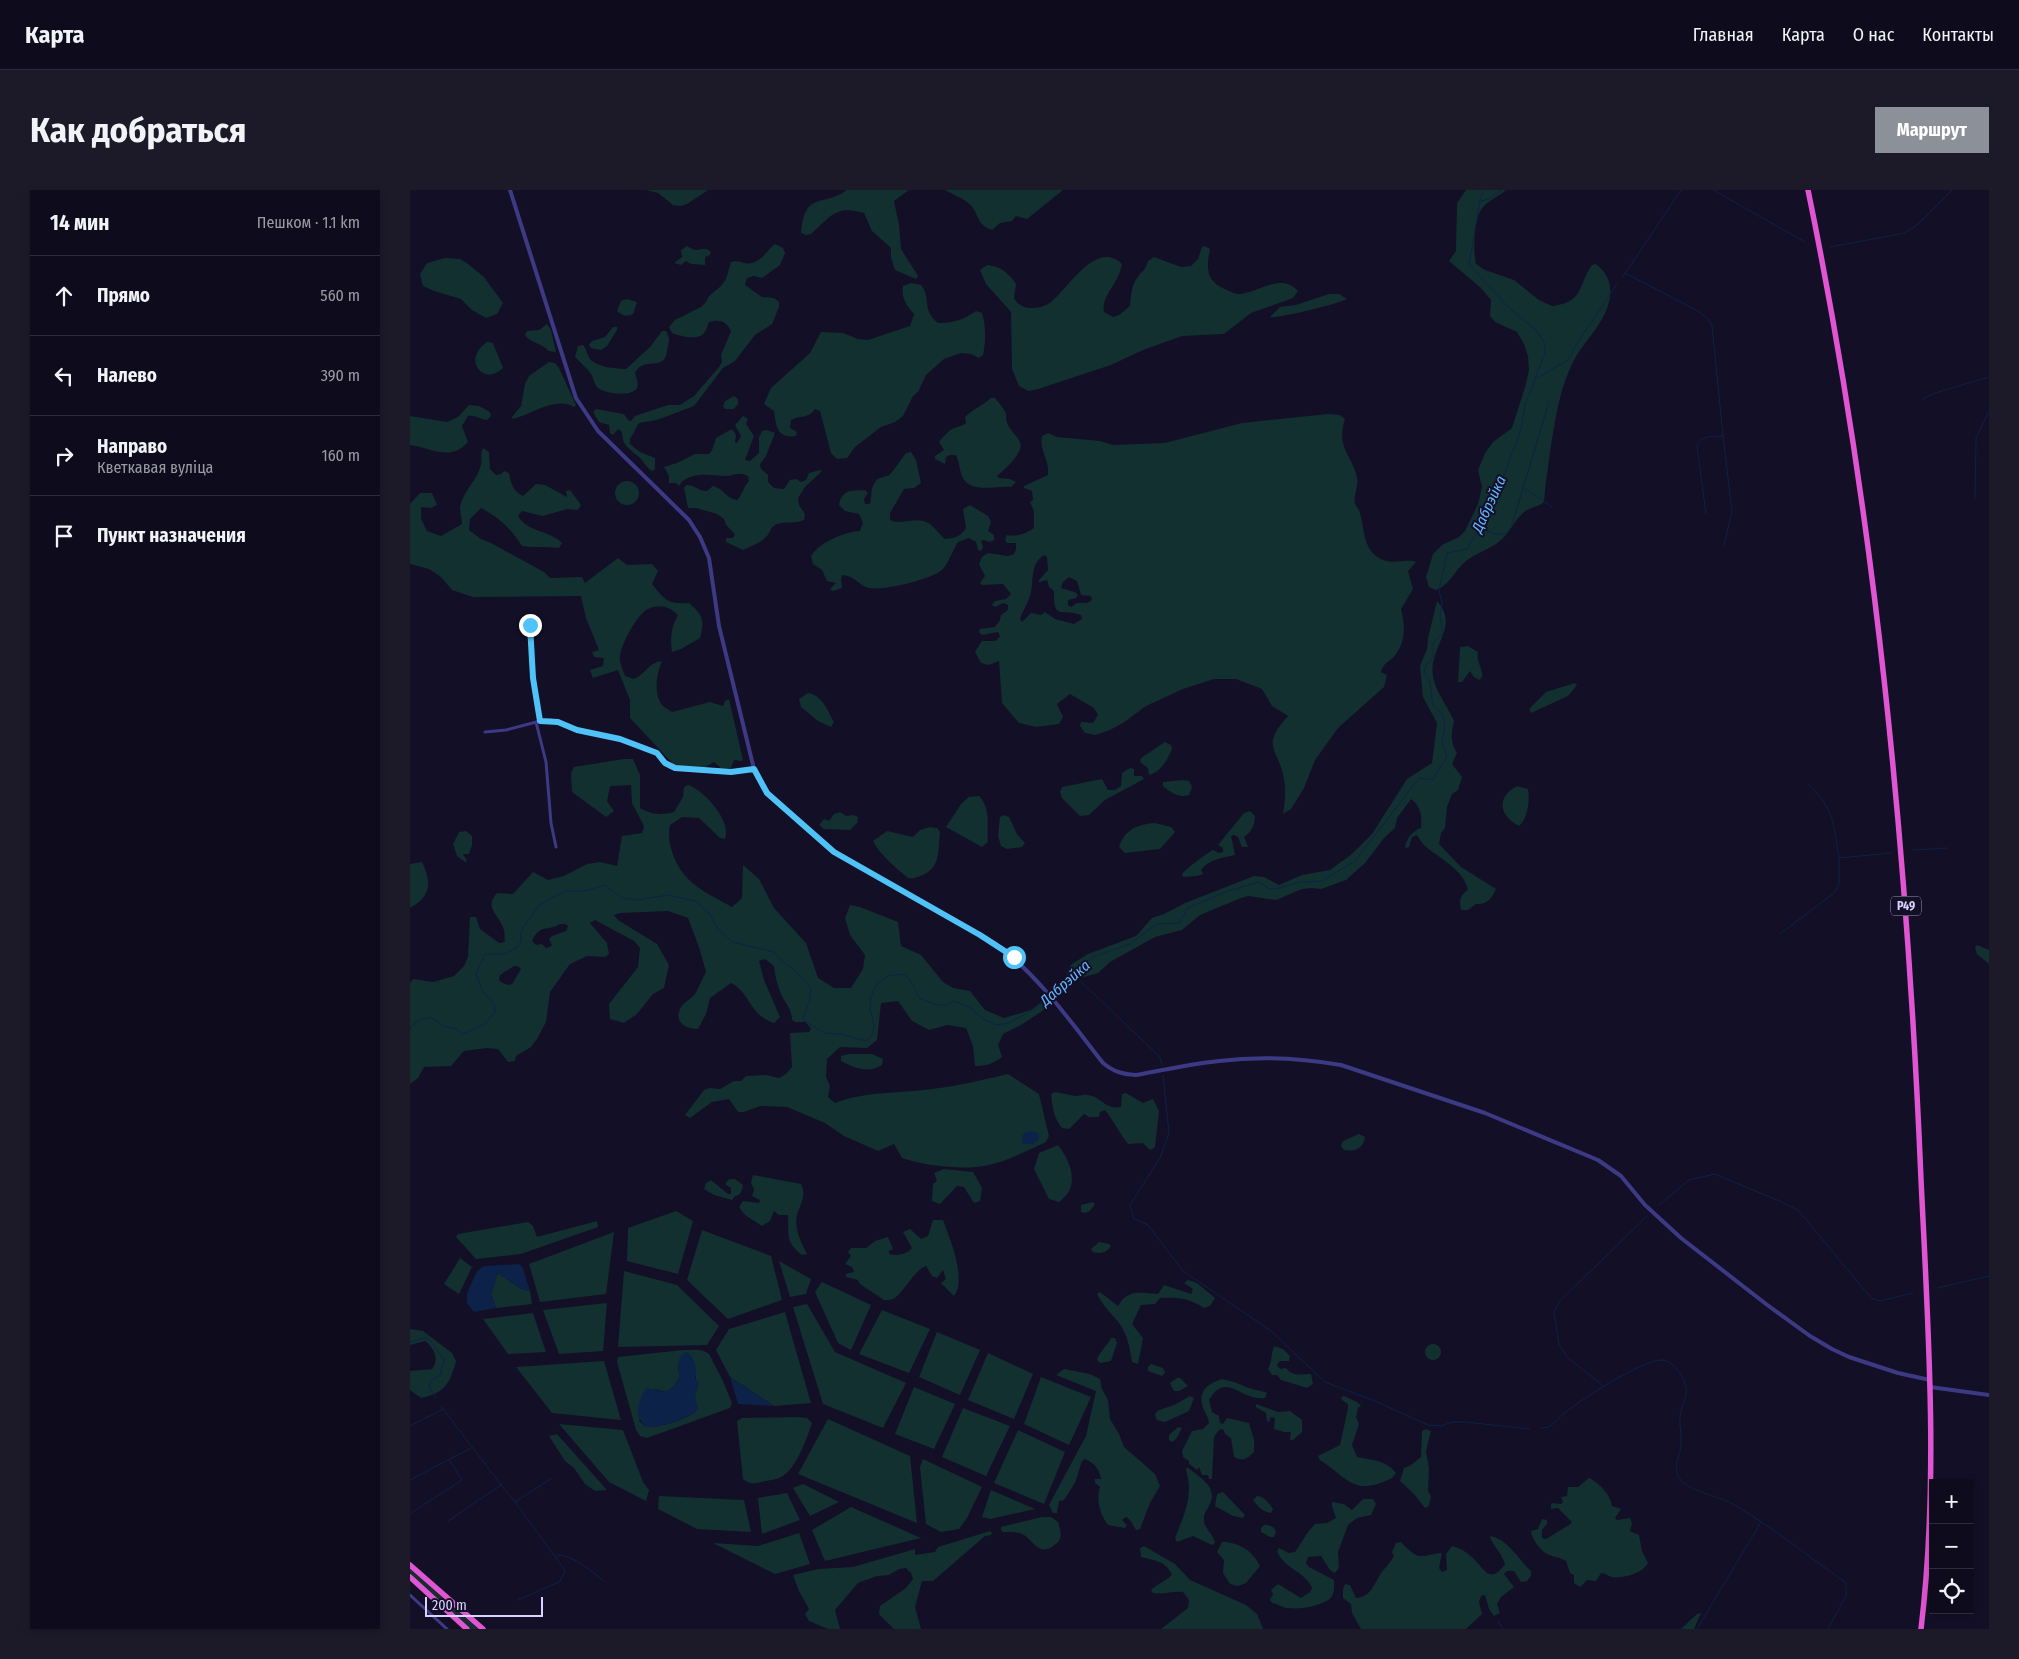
<!DOCTYPE html>
<html lang="ru">
<head>
<meta charset="utf-8">
<style>
	:root { --surface:#0e0b1c; --page:#1c1929; --text:#f1f3f6; --muted:#9b9ba3; --line:#2e2b3b; --accent:#8c9099 }
	body { margin:0; font-family:"Fira Sans Condensed",sans-serif; background:var(--page); color:var(--text) }
	.controls { position:absolute; right:15px; bottom:15px; display:grid; overflow:hidden; border-radius:0px; box-shadow:0 2px 8px #0003 }
	.controls button { width:45px; height:45px; display:grid; place-items:center; padding:0; border:0; border-bottom:1px solid var(--line); background:var(--surface); color:var(--text); font:25px sans-serif }
	.scale { position:absolute; left:15px; bottom:12px; width:118px; box-sizing:border-box; padding-left:5px; border:2px solid #d9d4ff; border-top:0; font-size:14px; line-height:18px; white-space:nowrap; color:#d9d4ff; -webkit-text-stroke:4px #130f26; paint-order:stroke }
	.stop { position:absolute; width:15px; height:15px; margin:-11px; border:4px solid #4fc3f7; border-radius:50%; background:#fff }
	.stop.end { background:#4fc3f7; border-color:#fff; box-shadow:0 1px 5px #0008 }
	.list { margin:0; padding:0; list-style:none }
	h2 { display:flex; justify-content:space-between; align-items:center; height:65px; margin:0; padding:0 20px; font-size:21px }
	h2 small { font-size:16px; font-weight:400; color:var(--muted) }
	.list li { display:grid; grid-template-columns:32px 1fr auto; gap:15px; align-items:center; box-sizing:border-box; height:80px; padding:0 20px; border-top:1px solid var(--line) }
	.list b { display:block; font-size:19px; white-space:nowrap }
	.list p { margin:0; font-size:16px; white-space:nowrap; color:var(--muted) }
	.list em { font-size:16px; font-style:normal; color:var(--muted) }
	.icon { flex:none; width:28px; height:28px; fill:none; stroke:currentColor; stroke-width:2; stroke-linecap:round; stroke-linejoin:round }
	.map { position:relative; flex:none; width:1579px; height:1439px; overflow:hidden; border-radius:0px }
	header { display:flex; align-items:center; gap:30px; box-sizing:border-box; height:70px; padding:0 25px; background:var(--surface); border-bottom:1px solid var(--line) }
	header strong { font-size:24px }
	nav { display:flex; gap:28px; margin-inline-start:auto; font-size:18px }
	.intro { display:flex; align-items:center; justify-content:space-between; box-sizing:border-box; height:120px; padding:0 30px }
	h1 { margin:0; font-size:35px }
	.button { padding:12px 22px; border-radius:0px; background:var(--accent); color:#fff; font-size:18px; font-weight:700 }
	main { display:flex; gap:30px; padding:0 30px }
	aside { flex:1; background:var(--surface); border-radius:0px; box-shadow:0 2px 8px #0003 }
	.map>svg:first-child { display:block }
	.green { fill:#12302f; fill-rule:evenodd }
	.water { fill:#0c2248 }
	.lines { fill:none; stroke-linecap:round; stroke-linejoin:round }
	.stream { stroke:#0c2248; stroke-width:1 }
	.minor { stroke:#3d3a85; stroke-width:3 }
	.tertiary { stroke:#3d3a85; stroke-width:4 }
	.trunk { stroke:#e055d1; stroke-width:5.5 }
	.route { stroke:#4fc3f7; stroke-width:6 }
	.labels { text-anchor:middle; dominant-baseline:central; stroke-width:4; stroke-linejoin:round; paint-order:stroke }
	.shield { fill:#130f26; stroke:#9e99be; stroke-width:1 }
	.shield-label { font-size:12px; font-weight:bold; fill:#d9d4ff }
	.water-label { font-size:15px; font-style:italic; fill:#62b6ff; stroke:#130f26 }
</style>
</head>
<body>
<header>
<strong>Карта</strong>
<nav><a>Главная</a><a>Карта</a><a>О нас</a><a>Контакты</a></nav>
</header>
<div class="intro"><h1>Как добраться</h1><a class="button">Маршрут</a></div>
<main>
<aside>
<h2>14 мин<small>Пешком · 1.1 km</small></h2>
<ul class="list">
<li><svg class="icon" aria-label="ahead" viewBox="0 0 24 24"><path d="M12 20V5M6 11l6-6 6 6"/></svg><div><b>Прямо</b></div><em>560 m</em></li>
<li><svg class="icon" aria-label="left" viewBox="0 0 24 24"><path d="M17 20v-9H6M10 6l-5 5 5 5"/></svg><div><b>Налево</b></div><em>390 m</em></li>
<li><svg class="icon" aria-label="right" viewBox="0 0 24 24"><path d="M7 20v-9h11M14 6l5 5-5 5"/></svg><div><b>Направо</b><p>Кветкавая вуліца</p></div><em>160 m</em></li>
<li><svg class="icon" aria-label="arrive" viewBox="0 0 24 24"><path d="M6 21V4h12l-3 4 3 4H6"/></svg><div><b>Пункт назначения</b></div></li>
</ul>
</aside>
<div class="map">
<svg width="1579" height="1439" viewBox="0 0 1579 1439">
	<rect width="100%" height="100%" fill="#130f26"/>
	<path class="green" d="M236 0H298L277 14 271 16 263 15 248 3Z
		M437 0H499L484 11 489 35 491 59 508 86 506 89 485 80 481 68V58L462 41 454 23C425 15 422 26 401 44L396 45 391 43C395 0 412 18 437 0Z
		M535 0H653L617 29 606 26 602 31 590 33 582 40C564 34 570 21 557 12 550 7 542 4 535 0Z
		M1056 0H1096C1090 5 1079 11 1074 16 1063 26 1063 61 1066 74L1075 80 1104 90 1129 110 1142 116C1175 112 1167 96 1182 75L1186 74C1197 83 1202 93 1200 107 1196 132 1176 149 1164 170 1149 199 1145 231 1140 262 1138 279 1135 295 1134 312 1127 318 1118 317 1111 325 1104 332 1100 342 1092 349 1082 359 1067 362 1056 371 1044 381 1040 395 1026 400L1019 397 1016 387 1023 364 1032 355 1049 347 1055 341 1068 314 1072 297 1068 280 1075 263 1083 252 1102 238 1116 194 1119 180 1118 166 1114 154 1107 142 1085 132 1080 126 1081 110 1071 98 1039 71 1046 61 1047 13Z
		M365 54 373 58 375 63 370 75 352 88 344 86 337 88 335 95 352 107 364 108 369 112V117L362 134 345 145 325 171 313 178 284 216 247 230 229 233 220 249V254L230 262 245 268V279L243 281C235 278 235 272 229 267 220 259 212 256 212 242L208 239 203 245 200 243 199 235 189 232 183 222 186 219 214 224 218 230 221 231 225 226 258 215H270L276 211 284 206 309 177 312 172 311 165 321 141C316 131 310 129 299 132 298 135 296 141 294 143 289 151 270 146 262 143L259 137 265 130 291 117 296 112 299 106 311 96 316 89 321 72C329 69 335 75 342 73 354 70 357 59 365 54Z
		M277 56 284 60C291 60 296 56 301 62L300 65 295 67V75L281 74 276 71 271 75 264 73 272 67 271 60Z
		M795 56 800 59C796 79 796 92 817 100 821 102 825 104 829 104 848 103 871 82 888 101L883 108 841 123 814 144 772 146 733 160 701 175 628 199 618 201 609 196 602 179 601 122 576 94 570 80 577 75C590 76 599 83 606 94L604 108C607 114 612 117 619 118 627 118 635 117 641 112 659 97 687 49 712 74 709 94 691 105 694 122L703 127 709 125 720 116C721 107 721 96 727 88 732 80 735 82 738 71L744 67 771 77 781 76 788 69 792 57Z
		M35 68 50 69 58 74 74 87 93 113 87 124 76 128 62 120 51 109 24 101 13 96 10 84 17 73Z
		M501 93 511 95C522 109 511 119 528 133 543 133 553 130 566 121L572 123C576 136 576 151 573 165L569 168 561 164 551 163 534 169 516 185 508 202 503 206 493 226 485 232 471 237 445 257 437 268 427 269 421 263 410 221 405 219C399 229 390 225 381 230L380 238 387 242 386 246C367 249 366 236 364 221L354 214 361 198 400 163 411 142 433 143 448 149 458 150 500 136 504 124C496 115 491 108 493 96Z
		M919 104H929L937 109C931 113 867 129 860 127L870 117 886 115Z
		M217 109 227 112 223 124C216 127 213 126 207 121L211 111Z
		M137 134 141 140 146 162 139 161C132 153 122 154 115 145L117 141 129 140Z
		M203 137H207V140L197 156 191 160 181 158 179 155 182 151 195 147Z
		M252 141H256C259 146 260 150 258 156 257 159 257 165 255 168 249 178 232 168 225 183 226 187 229 193 227 198 223 207 195 204 188 198 184 194 184 189 181 184 177 178 170 172 165 167L168 156 173 155C177 159 177 166 181 170 191 178 203 178 216 179L240 157Z
		M77 152 83 153 93 178C74 197 51 170 77 152Z
		M139 172 145 173 149 178 166 215 164 217C145 206 121 225 103 229L102 227 111 216 115 194 119 186Z
		M324 206 328 209V214L324 219H315L313 216 315 211Z
		M581 208H585C589 213 594 218 596 224 596 225 596 232 597 232 599 240 607 245 610 252 615 262 593 281 587 286L589 288 600 289 606 292 601 297C587 295 562 304 553 288 549 281 550 273 546 265H540L536 267 535 274 525 269V266L534 260 529 252C533 247 539 240 544 238 549 236 551 237 556 233L555 227C563 219 572 216 581 208Z
		M59 215 69 216 80 222 81 226 77 230C70 229 65 225 58 226L52 236 58 252C41 272 22 258 0 255V226L37 232 48 227Z
		M918 224 930 225 935 229C926 258 941 263 947 287 949 296 943 306 945 314 946 316 948 318 949 320 955 337 952 358 969 368 982 376 994 368 1006 372L998 381 1003 399 991 419C995 434 996 450 986 464 980 473 975 470 971 482L977 485 974 497 928 538 905 570 894 598 881 619 873 624C875 613 876 601 874 589 868 557 850 557 878 526L862 516 852 499 826 489H804L773 499 736 516 713 533 700 540 685 545 675 543 670 536 671 532 683 533 688 525 684 518 660 504 647 514 653 527 649 534 626 537 609 533 592 513 589 471 579 475 571 473 565 462 572 451H586L590 446 588 442 572 445 569 442 570 439 585 437 590 430 591 425 598 420V415L593 413 585 417 582 415 585 411 596 409 601 404 593 394 572 395 570 393 575 386 569 374 572 367 578 363 598 366 604 364 606 359V353H597L595 350 597 345C607 347 615 344 624 338V321L620 312 623 310 622 301 614 298V296L638 285C640 271 629 260 632 246L638 243 647 247 690 251 703 255 755 253 832 233ZM634 365 637 367 638 380 628 391 630 392 637 390 639 397 644 401C643 431 652 418 671 425L672 429 664 434 645 429 635 422 631 425 621 423 612 432 610 429C613 420 619 412 621 402 624 389 620 374 634 365ZM659 387 667 391 671 405 681 406 682 410 677 413H667L661 417 658 415V410L666 408 668 405 665 402 651 398 653 392Z
		M333 226 338 229 336 234 344 246 335 270 340 271 349 263V247L352 241 357 240 365 243 356 266 350 274 351 279 358 285V292L364 298 374 299 380 290 386 289 391 292 396 290 399 283 410 280 412 281 395 297 388 308 389 315 395 324 394 330C385 334 376 331 367 334 360 337 361 341 357 346 352 352 341 356 333 360L316 352V348H323L325 344 316 335 314 329 307 324 286 318H278L274 298 276 295C284 294 288 301 297 301L303 296C313 298 317 309 327 310 333 304 333 297 339 291L338 286C329 281 324 286 315 286 299 285 278 281 269 296L266 293H259V286L254 277 267 273 285 264H299L302 260 306 248 320 240H323L326 245 325 252 327 253 331 246 325 235Z
		M73 258 79 262 80 279 86 285 91 284 94 281 99 283C101 294 103 301 113 306L126 294 135 295 157 307 156 301 160 300 171 315 168 320 157 319 133 326 112 321 108 326C118 343 140 340 152 353L149 358C136 356 125 358 112 356 101 339 90 328 71 318L60 329 59 340 71 349 81 353 134 382 140 388 172 387 175 393 208 368 217 375 242 374 248 381 242 394C256 411 257 414 279 413 293 425 295 430 290 448L271 459 262 462C260 449 261 437 268 425 260 416 247 413 236 420 226 427 208 458 210 471 211 476 213 481 215 486L224 489C237 483 238 473 252 471 247 483 243 503 252 515 254 517 259 520 262 522L300 512 313 516 315 511 319 509 333 570 331 571 324 570 321 578 312 579 304 572 294 578 265 576 220 528V510L208 480 183 488 180 480 193 476 194 468 184 467 182 462 189 460 176 428 171 406 63 407 42 400 31 387 19 379 0 374V314L10 303H22L27 315 21 318 11 317V329L17 341 31 346 52 334C52 329 50 323 50 318 52 302 68 290 71 274 72 268 70 264 73 258Z
		M501 262 506 270 511 293 504 298 494 299 480 323V330C492 336 507 325 520 334 525 338 530 345 535 349 545 348 550 347 556 338L553 319 560 315 578 326 581 332 578 341 584 345V350L580 352 573 350 571 351 573 357 571 361 568 360 566 352 559 348 548 352C543 360 539 372 533 379 524 389 468 403 456 397 447 393 444 386 433 385L431 388 432 398 423 401 420 399 426 393 417 391 412 380 403 374 401 366C410 352 434 342 450 341L453 333 449 324 435 321 429 315C432 299 441 301 455 300L458 303 454 309 455 314H460C462 307 460 299 465 292 469 286 474 288 479 285 483 282 492 268 496 263Z
		M205 303a12 12 0 1 1 24 0a12 12 0 1 1-24 0Z
		M1027 411C1047 433 1027 450 1023 473 1019 495 1036 512 1044 531 1041 544 1040 551 1047 563L1042 574 1052 587 1048 600 1042 604 1037 617 1035 638 1031 643 1029 654 1051 677 1086 699C1082 708 1077 715 1066 714L1058 720H1051C1049 710 1050 705 1058 700 1054 679 1028 668 1014 655 1011 652 1009 648 1007 645L1002 647 999 657 995 658C996 649 1002 641 1011 638 1012 626 1011 616 1001 609L987 628 985 638 974 648 955 673 936 690 911 699 902 698 892 699 866 710 838 706 831 708 790 725 772 740 745 747 700 772 688 783 664 790 656 782 662 774 678 764 726 746 742 728 754 724 775 713 844 686 854 687 869 695 892 685 920 680 942 664 962 644 997 589 1022 573 1027 533 1013 507 1010 476 1017 459 1018 448Z
		M1058 456 1068 462C1066 472 1073 478 1072 487L1069 490 1064 487 1060 481 1052 492H1048L1050 457Z
		M1165 493 1167 495 1158 506 1121 523 1119 519 1136 502Z
		M398 503C412 505 418 521 424 532L421 537 408 531 391 517 389 509Z
		M755 552 761 555 762 559C758 569 750 583 739 585L738 578 730 572 731 568Z
		M214 569H223L230 585V618C242 625 251 625 264 622L273 607 274 597 278 595C294 600 322 631 315 649L310 648 289 628 272 627 260 635C256 652 265 676 278 689 290 701 308 709 322 717L332 708 333 675 349 689 364 718 396 753 408 788 424 798H441L453 779 455 765 440 745 435 728 440 715 450 717 488 732 491 756 511 765 533 792 543 798 560 801 575 820 594 828 621 820 634 810 638 817 611 835 593 844 588 855 592 867C583 874 576 876 565 876L563 856 556 838 537 835 519 840 502 831 488 811 471 813 467 850 457 858 430 857 417 869 416 887 420 896 418 907 425 913C459 900 494 904 529 898 553 895 576 889 598 884L629 904 639 946 636 952C614 962 590 975 566 977 545 979 512 975 492 968L484 954 468 961 434 946 415 933 377 917 350 916 334 922H328L319 909 302 912 280 928 275 925 294 900 300 898 310 899 324 891H331L336 886 356 885 369 888 376 884 382 877 380 843 399 842 401 838 395 832H385L382 830C382 819 375 813 371 804 367 794 365 786 364 776L355 769 349 771 354 790 370 827 364 833C339 825 340 802 321 793L300 808 296 824 288 839C275 839 263 832 271 817 274 812 281 809 285 804 289 797 292 789 296 782L289 757 278 728 258 721 210 723 204 725 208 730 247 754 259 775 254 798 243 804 227 824 214 833 200 829 199 814 228 777 230 758 224 751 185 730 180 733 197 753 199 764 195 767 177 766 160 774 140 802 136 832 127 849 121 857 106 866 105 871 98 872 88 859 77 858 54 861 41 876 14 877 8 888 0 894V793L3 789 23 792 44 786 54 776 58 767 60 727H66L70 739 89 753 95 752C94 749 95 743 94 740 90 725 73 718 87 703L103 704 123 682 138 690 154 686 177 674 190 672 207 676 212 646 232 643 234 636 222 613 221 595 200 596 197 611 204 621 196 627 162 602 161 583 164 577ZM150 734H155L158 736 156 741 142 746 139 749 142 755 140 757 136 758 132 754 126 755 122 751C130 733 138 742 150 734ZM104 776H108L111 779 102 794 98 795 91 792 89 789 90 785Z
		M720 578 724 579V586H732L734 589 695 610 679 625 670 626 652 608 650 602 652 597 692 589 698 600H705L711 596 712 583Z
		M773 590 779 591 782 597 779 605C769 608 761 603 753 596V592Z
		M1107 596 1118 599C1120 610 1118 629 1109 636 1089 626 1086 607 1107 596Z
		M569 606C582 620 576 635 578 652L572 657 536 637 551 614 559 607Z
		M840 621 845 626C845 634 842 642 834 647L838 657H832L828 647 824 645 821 646 825 665C812 668 799 669 791 680L793 684 787 686 773 687 772 684C777 678 797 663 803 660L809 663 813 662V658L808 655 834 623Z
		M430 622 436 626 443 625 448 627 447 633 440 640 414 639 409 635 414 629 419 631 424 624Z
		M594 625 599 627 607 644 615 653 612 657 597 659 591 656 588 646 590 627Z
		M745 633 761 637 765 642 750 659 715 663 709 657C714 640 728 634 745 633Z
		M520 637 527 638 530 642C528 659 531 677 513 685 507 687 504 689 498 688 486 678 470 665 463 651L477 641 503 647 510 640Z
		M56 641 62 646V655L59 664H53L57 671 55 672 47 666 43 654 49 642Z
		M12 672C22 693 21 706 0 718V674Z
		M1567 755 1579 760V774L1567 764 1565 758Z
		M439 864H462L473 869 472 875C457 884 445 878 431 871V866Z
		M645 902C652 903 659 905 665 906 669 906 674 904 678 905 692 907 695 920 711 917L712 904 716 903 733 913 743 909 749 921 745 957 740 960 733 953 718 954C709 943 704 931 695 920L690 922 689 927H679L674 924 659 939 652 938C644 929 642 916 641 904Z
		M949 944 955 947C953 959 945 962 934 960L931 956 933 951Z
		M648 955C661 972 671 997 649 1012L639 1009 624 979 629 963Z
		M534 979 563 982 572 998 570 1011 564 1013 554 997 547 996 530 1014 522 1011 523 994 527 991 524 983Z
		M343 985 391 994C397 1006 390 1014 387 1025 384 1038 391 1053 397 1064L392 1065C375 1052 379 1045 378 1025H369L364 1021 360 1031 352 1036 335 1025 329 1017 333 1011 349 1013 350 1010 342 1006 344 1000 341 993Z
		M320 989H325L333 995C332 1001 331 1005 325 1006L322 1010 304 1005 294 999 296 993 301 990 318 1004H321V998L316 995V992Z
		M683 1012 685 1014 680 1021 675 1023 671 1022V1015Z
		M266 1021 283 1031 268 1084 217 1071 218 1038Z
		M523 1030H533C540 1049 557 1089 544 1106L531 1093 536 1089 533 1080 527 1088 522 1086 516 1076C504 1080 493 1104 483 1109 480 1110 477 1110 474 1110L450 1094 448 1090 436 1087V1084L444 1082 442 1077 435 1074 441 1066 438 1062 441 1058H456L465 1051 478 1047 483 1059 479 1061V1064C488 1066 496 1065 502 1058L493 1042 500 1039 511 1049 518 1046Z
		M187 1031 188 1037 111 1064 66 1069 46 1047 48 1044 118 1032 123 1036 127 1047Z
		M292 1040 361 1066 372 1110 318 1129 277 1090Z
		M204 1042 196 1104 130 1112 119 1074Z
		M689 1052 699 1054 701 1056C697 1063 690 1064 683 1062L681 1059Z
		M50 1068 62 1077 49 1104 34 1094Z
		M369 1071 401 1089 396 1104 380 1107Z
		M214 1081 267 1095 309 1136 297 1155 208 1157Z
		M88 1083 111 1099 120 1101 122 1114 86 1118 81 1104Z
		M778 1090 787 1093 805 1108 800 1116 794 1118C780 1108 766 1107 750 1108L745 1114 731 1115 722 1134 733 1148 728 1174 722 1172C720 1156 716 1139 704 1127 697 1119 692 1114 687 1104L690 1102 708 1116C718 1099 729 1103 748 1104L754 1095 781 1104 783 1099 774 1093Z
		M412 1092 461 1115 441 1160 428 1153 405 1102Z
		M197 1113 193 1161 149 1164 133 1120Z
		M397 1114 425 1162 496 1193 473 1238 413 1214 383 1117Z
		M472 1120 520 1139 499 1183 449 1164Z
		M375 1122 401 1213 364 1216 320 1187 306 1160 319 1139Z
		M123 1123 136 1162 98 1164 73 1129Z
		M0 1139 13 1141 42 1163 46 1171C40 1193 35 1203 11 1208L0 1200V1181L22 1179C30 1169 24 1158 15 1151L0 1155Z
		M527 1142 570 1160 550 1205 509 1187Z
		M701 1148H705L707 1153 701 1171 690 1173 687 1170C689 1162 697 1156 701 1148Z
		M1015 1162a8 8 0 1 1 16 0a8 8 0 1 1-16 0Z
		M864 1156 873 1159 880 1166 879 1171H870L867 1175 870 1179 876 1178C883 1187 891 1184 901 1184L903 1194 897 1198 871 1190 867 1185H862L858 1179C862 1172 861 1164 864 1156Z
		M273 1160C282 1160 292 1158 299 1164L313 1191 322 1213 320 1218 237 1248 230 1246 226 1240 207 1172 208 1167ZM276 1162C289 1171 283 1184 288 1197 283 1204 285 1211 288 1218 282 1229 248 1238 236 1237L229 1231 245 1199 256 1202 263 1197 270 1187 268 1177Z
		M578 1163 623 1184 604 1229 558 1210Z
		M194 1171 211 1230 142 1223 106 1177Z
		M741 1174 753 1178 755 1183 752 1186 738 1181V1177Z
		M654 1179 680 1184 690 1189 692 1199 698 1210 700 1229 709 1244 714 1257 745 1284 750 1296 740 1313 730 1339 726 1340 720 1330 716 1327 712 1330 717 1335 715 1338 698 1335C690 1324 686 1311 690 1297L685 1293V1289H691C689 1278 685 1274 675 1269L672 1271 665 1293 654 1310 649 1311 647 1323H643L639 1315 676 1246 686 1201 646 1185Z
		M631 1187 681 1207 659 1255 614 1234Z
		M767 1188H770L778 1196 769 1201H764L760 1193Z
		M812 1189C821 1191 828 1193 836 1197 843 1200 850 1200 857 1203L855 1208C831 1212 817 1180 799 1210L802 1222 809 1226 810 1233 813 1234 817 1228 839 1233 844 1250V1262C837 1269 833 1272 824 1267L821 1248 815 1244 813 1239 809 1240 804 1247 802 1289H799L798 1285H792L789 1277 787 1280 779 1274V1271L773 1267 772 1261 782 1241 793 1239 799 1233C798 1225 793 1221 792 1214 789 1199 800 1193 812 1189Z
		M504 1197 545 1214 524 1259 485 1244Z
		M780 1206 784 1208 779 1221 755 1232 747 1230 745 1225 747 1221 766 1214Z
		M934 1206 947 1212 951 1216 948 1218 946 1227 949 1234 942 1255 947 1267C962 1270 976 1270 986 1283L982 1288C944 1307 939 1289 910 1270L908 1266 930 1255 938 1218V1214L932 1210 931 1207Z
		M846 1214 868 1222 880 1221 892 1230V1242L883 1250H880L881 1242H874L864 1239 865 1228 861 1227 859 1232 857 1231 856 1223 846 1217Z
		M553 1218 600 1236 576 1286 532 1267Z
		M388 1227 397 1228 402 1233C397 1248 386 1280 371 1287 366 1290 360 1290 355 1291 346 1293 341 1296 333 1289L327 1231 332 1228Z
		M418 1229 500 1266 507 1333 388 1284Z
		M149 1234 213 1240 233 1292 239 1300 236 1311 199 1292Z
		M768 1237 772 1238 766 1249 762 1252 759 1250V1245Z
		M1016 1239 1021 1241 1016 1261 1019 1278 1018 1301 1021 1306 1019 1316 1015 1318 1004 1304 990 1291 994 1278 1001 1275 1011 1267 1012 1241Z
		M608 1240 655 1262 634 1314 584 1293Z
		M147 1244 197 1300 185 1301 175 1294 164 1278 155 1271 139 1246Z
		M513 1269 572 1297 557 1328 549 1339 531 1342 516 1334 510 1277Z
		M777 1277C789 1287 808 1296 800 1314 798 1319 794 1322 794 1328 793 1338 803 1343 805 1353L802 1355 783 1346 767 1352 765 1348C774 1325 784 1305 776 1280Z
		M1179 1288C1188 1292 1201 1305 1202 1316L1211 1319 1205 1328 1207 1330 1220 1328 1222 1333 1220 1341 1229 1345 1232 1361 1238 1373C1233 1383 1213 1389 1202 1387 1198 1386 1195 1383 1191 1383L1186 1391 1177 1390 1170 1397 1164 1393V1385L1160 1383 1156 1371C1150 1367 1143 1367 1137 1364 1130 1360 1121 1348 1121 1341L1128 1339 1132 1329 1137 1330V1334L1132 1340V1348L1136 1349 1159 1335 1162 1332 1148 1318 1141 1319V1314L1143 1313 1151 1314 1153 1312 1151 1307 1157 1306 1158 1297H1168Z
		M393 1294 429 1312 400 1326 383 1298Z
		M581 1300 625 1319 580 1329 572 1327Z
		M813 1302 835 1325 833 1328 823 1326 805 1316 807 1304Z
		M377 1303 390 1330 352 1344 348 1308Z
		M249 1306 334 1310 341 1342 287 1339 248 1319Z
		M847 1306C855 1307 858 1312 863 1319L861 1323C853 1322 848 1317 843 1310Z
		M953 1309H963L966 1314 961 1325 947 1328 938 1335 928 1362 929 1378 925 1383 920 1380 911 1366 898 1367 896 1373 899 1377 924 1390C924 1395 925 1401 922 1406 916 1416 888 1420 877 1418 871 1417 868 1414 862 1413L860 1410 863 1404 861 1400 868 1394 891 1408 900 1402 902 1398C895 1381 874 1379 867 1361L869 1358 879 1363 885 1362 898 1342 905 1334 917 1333 926 1328 922 1316V1312L934 1314 942 1320Z
		M441 1317 511 1348 415 1371 402 1340Z
		M632 1327H641L648 1332C650 1340 654 1348 646 1354 627 1370 623 1346 609 1343 604 1342 598 1342 593 1342L591 1340V1337Z
		M854 1335C860 1335 864 1336 866 1342L864 1347H860L851 1342V1338Z
		M580 1341 582 1343 581 1345 575 1346 523 1391H512L505 1417 511 1439H484L469 1424 470 1416 496 1398 503 1389 501 1383 496 1378 489 1379 479 1385 467 1386 448 1393 425 1420 430 1439H418L399 1431 395 1424 399 1419 389 1401 383 1385 409 1379 443 1377 505 1359V1365L525 1362 528 1357Z
		M389 1343 400 1374 365 1384 303 1353 348 1356Z
		M1080 1346C1098 1349 1108 1369 1121 1381V1386L1117 1391 1111 1392 1104 1381H1097L1094 1384 1104 1397 1091 1407 1087 1414 1090 1423 1084 1426 1079 1419 1075 1405 1071 1406 1069 1412 1072 1424 1056 1439H951L942 1423 941 1414 933 1408V1399L935 1394 940 1395 946 1408C961 1407 964 1394 971 1383 976 1377 980 1373 984 1366L982 1362 986 1353 991 1352C996 1357 1004 1367 1012 1366 1019 1366 1025 1363 1032 1363L1029 1378 1032 1382 1037 1380 1036 1364 1042 1356C1050 1358 1057 1362 1063 1368 1075 1380 1080 1395 1095 1374 1091 1361 1081 1354 1080 1346Z
		M812 1352C829 1352 843 1361 850 1376L836 1393 828 1396 820 1394 813 1383 814 1370 807 1362Z
		M734 1356 765 1374 780 1390 836 1415 847 1424 853 1439H751L778 1418 779 1410 773 1402C762 1401 754 1405 743 1403L741 1400C747 1394 756 1391 762 1385 755 1370 745 1371 731 1367L730 1358Z
		M0 1379 68 1439H61L0 1383Z
		M1291 1423 1284 1439H1271L1287 1424Z"/>
	<path class="water" d="M623 941 629 943V949C624 955 620 955 612 953V946L616 942Z
		M109 1074 113 1078 120 1101 111 1099 88 1083 81 1104 86 1118 64 1122 57 1113V1103L67 1081 74 1076Z
		M276 1162C284 1168 288 1177 285 1188L289 1193 285 1207 288 1218C282 1229 248 1238 236 1237 223 1226 228 1211 236 1198L256 1202 263 1197 270 1187C268 1177 266 1167 276 1162Z
		M320 1187 364 1216 328 1214Z"/>
	<g class="lines">
		<path class="stream" d="M1303 0 1395 52
			M1070 11 1073 0
			M1420 57 1495 43 1507 35 1542 0
			M1215 83 1288 121 1298 129 1302 136 1313 246 1322 321 1314 356
			M1212 88 1271 0
			M1127 188 1158 170 1166 155 1207 94
			M1512 209 1525 203 1579 187
			M1114 298 1142 317
			M1565 309 1566 248 1579 221
			M1296 324 1287 256C1289 245 1303 247 1313 246
			M1070 338 1086 344H1095L1101 338 1139 212
			M1398 594C1425 620 1423 633 1429 668L1481 663
			M1503 660 1537 658
			M1370 744 1424 703 1429 694V668
			M663 784 750 867 752 875
			M0 839 7 831 20 827 34 836 47 839 53 844 75 834 85 822 84 814 73 802 66 784 75 764H95L106 758 111 751V741L129 715 155 701H174L195 695 212 708 227 710 258 705 285 711 299 723 308 739 323 752 364 762 374 773 384 780 401 798 399 812 393 830 415 843 430 844 456 851 463 843 464 834 460 819 461 806 467 794 478 786 495 784 502 793 509 808C524 814 530 819 544 811L559 817 575 830 586 835 599 833 623 820 649 799 662 783 685 766 720 754 746 734 769 733 778 718 815 702 848 692 860 699 870 698 890 692 912 691 945 671 1009 588 1023 590 1037 566 1032 552 1035 535 1032 524 1023 516 1020 493 1014 482 1016 475 1023 467V453L1033 443 1030 427 1032 413 1029 400 1037 363 1057 359 1077 326 1093 288 1111 239 1115 215 1135 163V154L1126 140 1100 119 1059 74 1070 11 1079 9 1092 0
			M753 885 759 943 750 968 720 1015 724 1029 738 1035 773 1081 861 1141 915 1192 965 1211 1018 1235 1031 1236 1042 1232H1055L1120 1239
			M1249 1015 1279 990 1305 984 1367 1010 1388 1020 1461 1108 1470 1111 1503 1103
			M1527 1098 1579 1086
			M0 1152 15 1148 20 1150 34 1170 30 1185 21 1191 19 1197 26 1208
			M1192 1195 1157 1167 1149 1154 1144 1122 1149 1112 1237 1026
			M31 1216 91 1295 105 1312 154 1379 155 1382 149 1392 108 1410
			M0 1236 33 1219
			M1131 1238 1139 1237C1145 1233 1148 1228 1153 1224 1171 1210 1231 1170 1252 1170 1263 1170 1274 1187 1276 1197 1278 1207 1271 1216 1270 1226 1269 1236 1272 1246 1271 1256 1269 1268 1262 1278 1270 1289 1278 1301 1308 1306 1321 1313 1361 1336 1398 1366 1436 1393V1406L1418 1439
			M0 1290 61 1258
			M105 1312 142 1288
			M1 1323 52 1290 39 1270
			M38 1331 91 1295
			M146 1367 148 1365C165 1366 181 1381 194 1391
			M1088 1431 1093 1439
			M1287 1439 1351 1332"/>
		<path class="minor" d="M120 435 123 488 130 531
			M126 532 136 572 141 633 146 657
			M75 542 96 540 130 531 141 530 167 540 210 549 247 563 255 573 265 578 321 582 344 579
			M0 1405 37 1439"/>
		<path class="tertiary" d="M100 0 166 208 188 241 279 330 290 347 299 368 309 436 344 579 357 603 424 662 586 754C629 786 660 831 693 873 704 882 712 884 726 885 753 880 781 874 809 871 849 866 891 868 931 875L1075 923 1188 970 1211 986 1235 1015 1271 1048 1356 1114 1400 1146 1422 1159 1439 1167 1488 1183 1520 1190
			M1520 1197 1579 1205"/>
		<path class="trunk" d="M1398 0C1465 326 1497 657 1511 989 1518 1137 1529 1291 1511 1439
			M0 1375 73 1439
			M0 1387 57 1439"/>
	</g>
	<g class="lines">
		<path class="route" d="M120 435 123 488 130 531 148 532 167 540 210 549 247 563 255 573 265 578 321 582 344 579 357 603 424 662 570 745 604 767"/>
	</g>
	<g class="labels">
		<rect class="shield" x="1481" y="706.5" width="30" height="19" rx="4"/>
		<g class="shield-label">
			<text x="1496" y="716">Р49</text>
		</g>
		<g class="water-label">
			<text transform="translate(1079 314) rotate(-65)">Дабрэйка</text>
			<text transform="translate(655 793) rotate(-41)">Дабрэйка</text>
		</g>
	</g>
</svg>
<div class="controls">
<button>+</button>
<button>−</button>
<button><svg class="icon" aria-label="locate" viewBox="0 0 24 24"><circle cx="12" cy="12" r="6"/><path d="M12 2v4M12 18v4M2 12h4M18 12h4"/></svg></button>
</div>
<div class="scale">200 m</div>
<div class="stop" style="left:604px;top:767px"></div>
<div class="stop end" style="left:120px;top:435px"></div>
</div>
</main>
</body>
</html>
